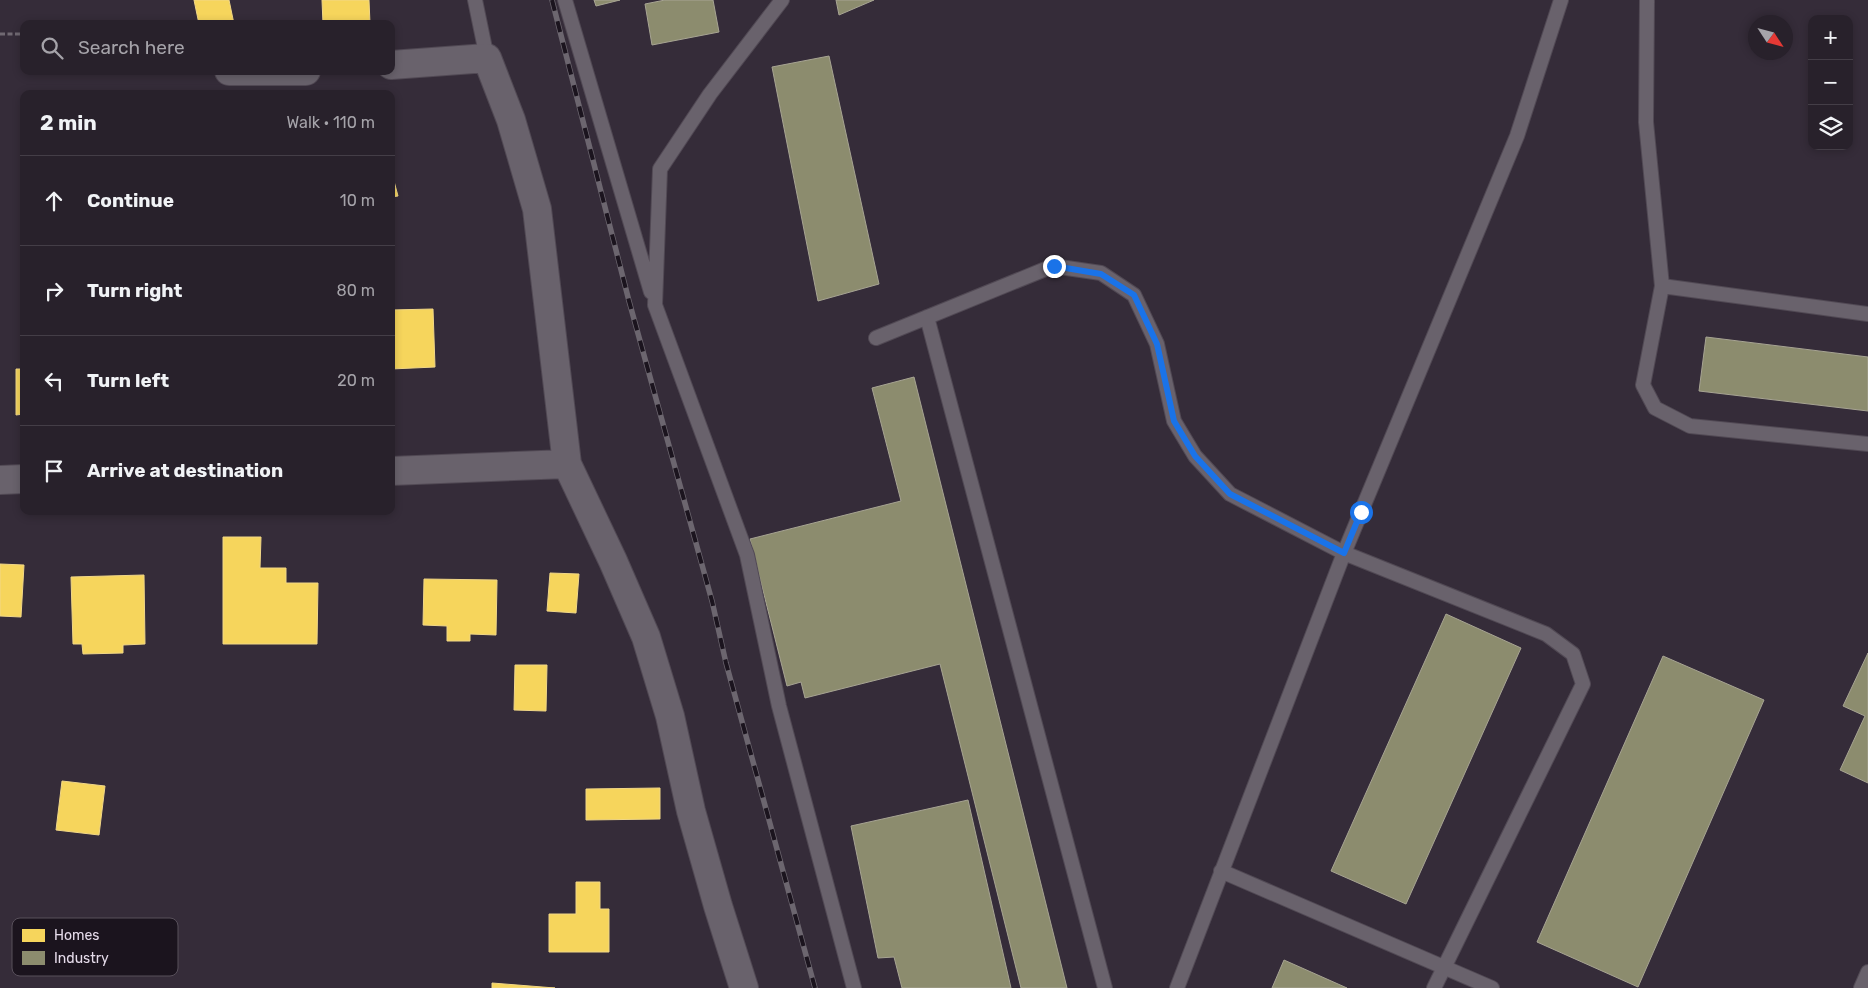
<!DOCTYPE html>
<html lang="en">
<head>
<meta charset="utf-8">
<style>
	:root { --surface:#28212b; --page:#342e37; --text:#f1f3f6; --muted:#a5a3a9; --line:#443e47 }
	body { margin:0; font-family:Rubik,sans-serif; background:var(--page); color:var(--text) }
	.controls { position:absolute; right:15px; top:15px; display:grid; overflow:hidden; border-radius:10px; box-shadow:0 2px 8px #0003 }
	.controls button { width:45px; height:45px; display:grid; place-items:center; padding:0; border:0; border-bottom:1px solid var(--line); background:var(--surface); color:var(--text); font:25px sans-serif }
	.compass { position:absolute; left:1748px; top:15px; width:45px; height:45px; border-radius:50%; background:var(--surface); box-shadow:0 2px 8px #0003; rotate:126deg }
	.stop { position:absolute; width:15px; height:15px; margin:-11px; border:4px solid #1a73e8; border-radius:50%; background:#fff }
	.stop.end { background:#1a73e8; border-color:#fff; box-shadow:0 1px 5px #0008 }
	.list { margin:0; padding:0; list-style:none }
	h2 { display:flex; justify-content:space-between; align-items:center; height:65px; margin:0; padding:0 20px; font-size:21px }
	h2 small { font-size:16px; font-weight:400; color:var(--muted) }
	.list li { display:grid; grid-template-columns:32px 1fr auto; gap:15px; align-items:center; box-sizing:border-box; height:90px; padding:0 20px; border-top:1px solid var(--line) }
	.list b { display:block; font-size:19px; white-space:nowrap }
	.list em { font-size:16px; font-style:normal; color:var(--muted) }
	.icon { flex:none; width:28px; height:28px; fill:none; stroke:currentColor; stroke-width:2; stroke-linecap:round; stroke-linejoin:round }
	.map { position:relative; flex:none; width:1868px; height:988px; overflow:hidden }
	.search { position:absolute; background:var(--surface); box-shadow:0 2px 8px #0003; left:20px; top:20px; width:375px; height:55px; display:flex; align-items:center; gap:12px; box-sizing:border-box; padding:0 18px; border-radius:10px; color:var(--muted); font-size:19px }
	.panel { position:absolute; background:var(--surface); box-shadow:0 2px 8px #0003; left:20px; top:90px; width:375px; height:425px; border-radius:10px }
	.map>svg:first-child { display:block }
	.homes { fill:#f6d55c; stroke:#f1d787 }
	.industry { fill:#8c8c6e; stroke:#a7a493 }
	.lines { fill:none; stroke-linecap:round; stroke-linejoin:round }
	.lane-casing { stroke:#514954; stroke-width:16 }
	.street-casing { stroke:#514954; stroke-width:30 }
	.path { stroke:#706972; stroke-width:3; stroke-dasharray:5 2.5; stroke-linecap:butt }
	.lane { stroke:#69626c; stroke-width:14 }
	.street { stroke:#69626c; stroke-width:28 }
	.rail-casing { stroke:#6c666f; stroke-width:5.5 }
	.rail { stroke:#1b141e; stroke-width:4; stroke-dasharray:11; stroke-linecap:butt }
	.route { stroke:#1a73e8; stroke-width:6 }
	.key { fill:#1b141e; stroke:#58505b; stroke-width:1 }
	.key-label { font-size:14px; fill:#e5dbea }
</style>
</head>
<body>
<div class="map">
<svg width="1868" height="988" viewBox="0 0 1868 988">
	<rect width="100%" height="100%" fill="#352c39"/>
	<path class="homes" d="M194 0H229L234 24H199Z
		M322 0H369L370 24H323Z
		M391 170 398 196 391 197Z
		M433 309 435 367 391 369V310Z
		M16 369H24V414L16 415Z
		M223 537H261L260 568H286V583H318L317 644H223Z
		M0 564 24 565 21 617 0 616Z
		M550 573 579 574 576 613 547 611Z
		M144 575 145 644 123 645V653L83 654 82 644H73L71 577Z
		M424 579 497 580 496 635 470 634V641H447V626L423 625Z
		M515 665H547L546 711 514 710Z
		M62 781 105 786 99 835 56 830Z
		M660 788V819L586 820V789Z
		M576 882H600V909H609V952H549V914H576Z
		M492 983 555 988H492Z"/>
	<path class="industry" d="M594 0H620L596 6Z
		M665 0H713L719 32 652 45 645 4Z
		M836 0H874L839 15Z
		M829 56 879 284 818 301 772 67Z
		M1706 337 1868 357V411L1699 391Z
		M914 377 1067 988H1021L940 664 805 698 801 682 787 686 750 539 901 501 872 388Z
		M1446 614 1521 648 1406 904 1331 871Z
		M1868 653V783L1840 770 1865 716 1843 706Z
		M1663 656 1764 700 1638 987 1537 942Z
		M968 800 1011 988H902L894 957 878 958 851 826Z
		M1284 960 1347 988H1272Z"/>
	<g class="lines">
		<g class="lane-casing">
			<path id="lane" d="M475 0 487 58
				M565 0 651 292
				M782 0 710 94 660 169 655 305 747 555 779 706 854 988
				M1647 0 1646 122 1662 286 1643 385 1655 408 1690 426 1868 444
				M1662 286 1868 314
				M927 317 1105 988
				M876 338 1053 266 1101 273 1134 295 1157 344 1174 421 1195 456 1230 494 1344 553 1546 634 1573 654 1583 684 1434 988
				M1221 871 1492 988
				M1177 988 1344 553 1517 136 1561 0
				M1861 988 1868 972"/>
		</g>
		<g class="street-casing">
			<path id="street" d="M391 65 487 58 511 120 537 209 567 464 613 561 646 637 670 716 691 811 718 906 744 988
				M229 71H306
				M391 471 567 464
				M0 480 24 479"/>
		</g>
		<path class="path" d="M0 34H24"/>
		<use href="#lane" class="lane"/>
		<use href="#street" class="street"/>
		<g class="rail-casing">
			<path id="rail" d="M552 0 629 301 712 601 726 663 815 988"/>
		</g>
		<use href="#rail" class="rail"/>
	</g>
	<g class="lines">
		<path class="route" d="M1054 266 1101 274 1134 295 1157 344 1174 421 1195 456 1230 494 1344 553 1361 512"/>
	</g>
	<rect x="12" y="918" width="166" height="58" rx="8" class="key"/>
	<rect x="22" y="929" width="23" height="13" fill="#f6d55c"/>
	<rect x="22" y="951" width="23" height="14" fill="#8c8c6e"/>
	<g class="key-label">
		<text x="54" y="940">Homes</text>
		<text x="54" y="963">Industry</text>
	</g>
</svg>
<div class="controls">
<button>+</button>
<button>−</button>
<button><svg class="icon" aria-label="layers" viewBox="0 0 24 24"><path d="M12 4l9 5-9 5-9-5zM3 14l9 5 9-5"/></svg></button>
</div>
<svg class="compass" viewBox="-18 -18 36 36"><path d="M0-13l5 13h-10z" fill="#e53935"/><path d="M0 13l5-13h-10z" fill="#a5a3a9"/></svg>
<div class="stop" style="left:1361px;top:512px"></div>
<div class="stop end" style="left:1054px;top:266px"></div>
<div class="search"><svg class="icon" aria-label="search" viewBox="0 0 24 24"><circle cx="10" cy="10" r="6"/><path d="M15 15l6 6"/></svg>Search here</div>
<section class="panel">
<h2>2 min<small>Walk · 110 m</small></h2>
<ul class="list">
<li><svg class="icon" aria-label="ahead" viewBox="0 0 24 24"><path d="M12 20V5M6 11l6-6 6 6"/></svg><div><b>Continue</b></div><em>10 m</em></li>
<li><svg class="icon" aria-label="right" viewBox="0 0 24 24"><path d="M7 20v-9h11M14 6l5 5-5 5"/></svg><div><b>Turn right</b></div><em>80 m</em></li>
<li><svg class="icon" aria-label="left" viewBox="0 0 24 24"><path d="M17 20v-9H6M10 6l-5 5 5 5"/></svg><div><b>Turn left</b></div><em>20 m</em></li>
<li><svg class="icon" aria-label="arrive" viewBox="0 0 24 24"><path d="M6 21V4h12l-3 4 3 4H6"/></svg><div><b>Arrive at destination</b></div></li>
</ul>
</section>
</div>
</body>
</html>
